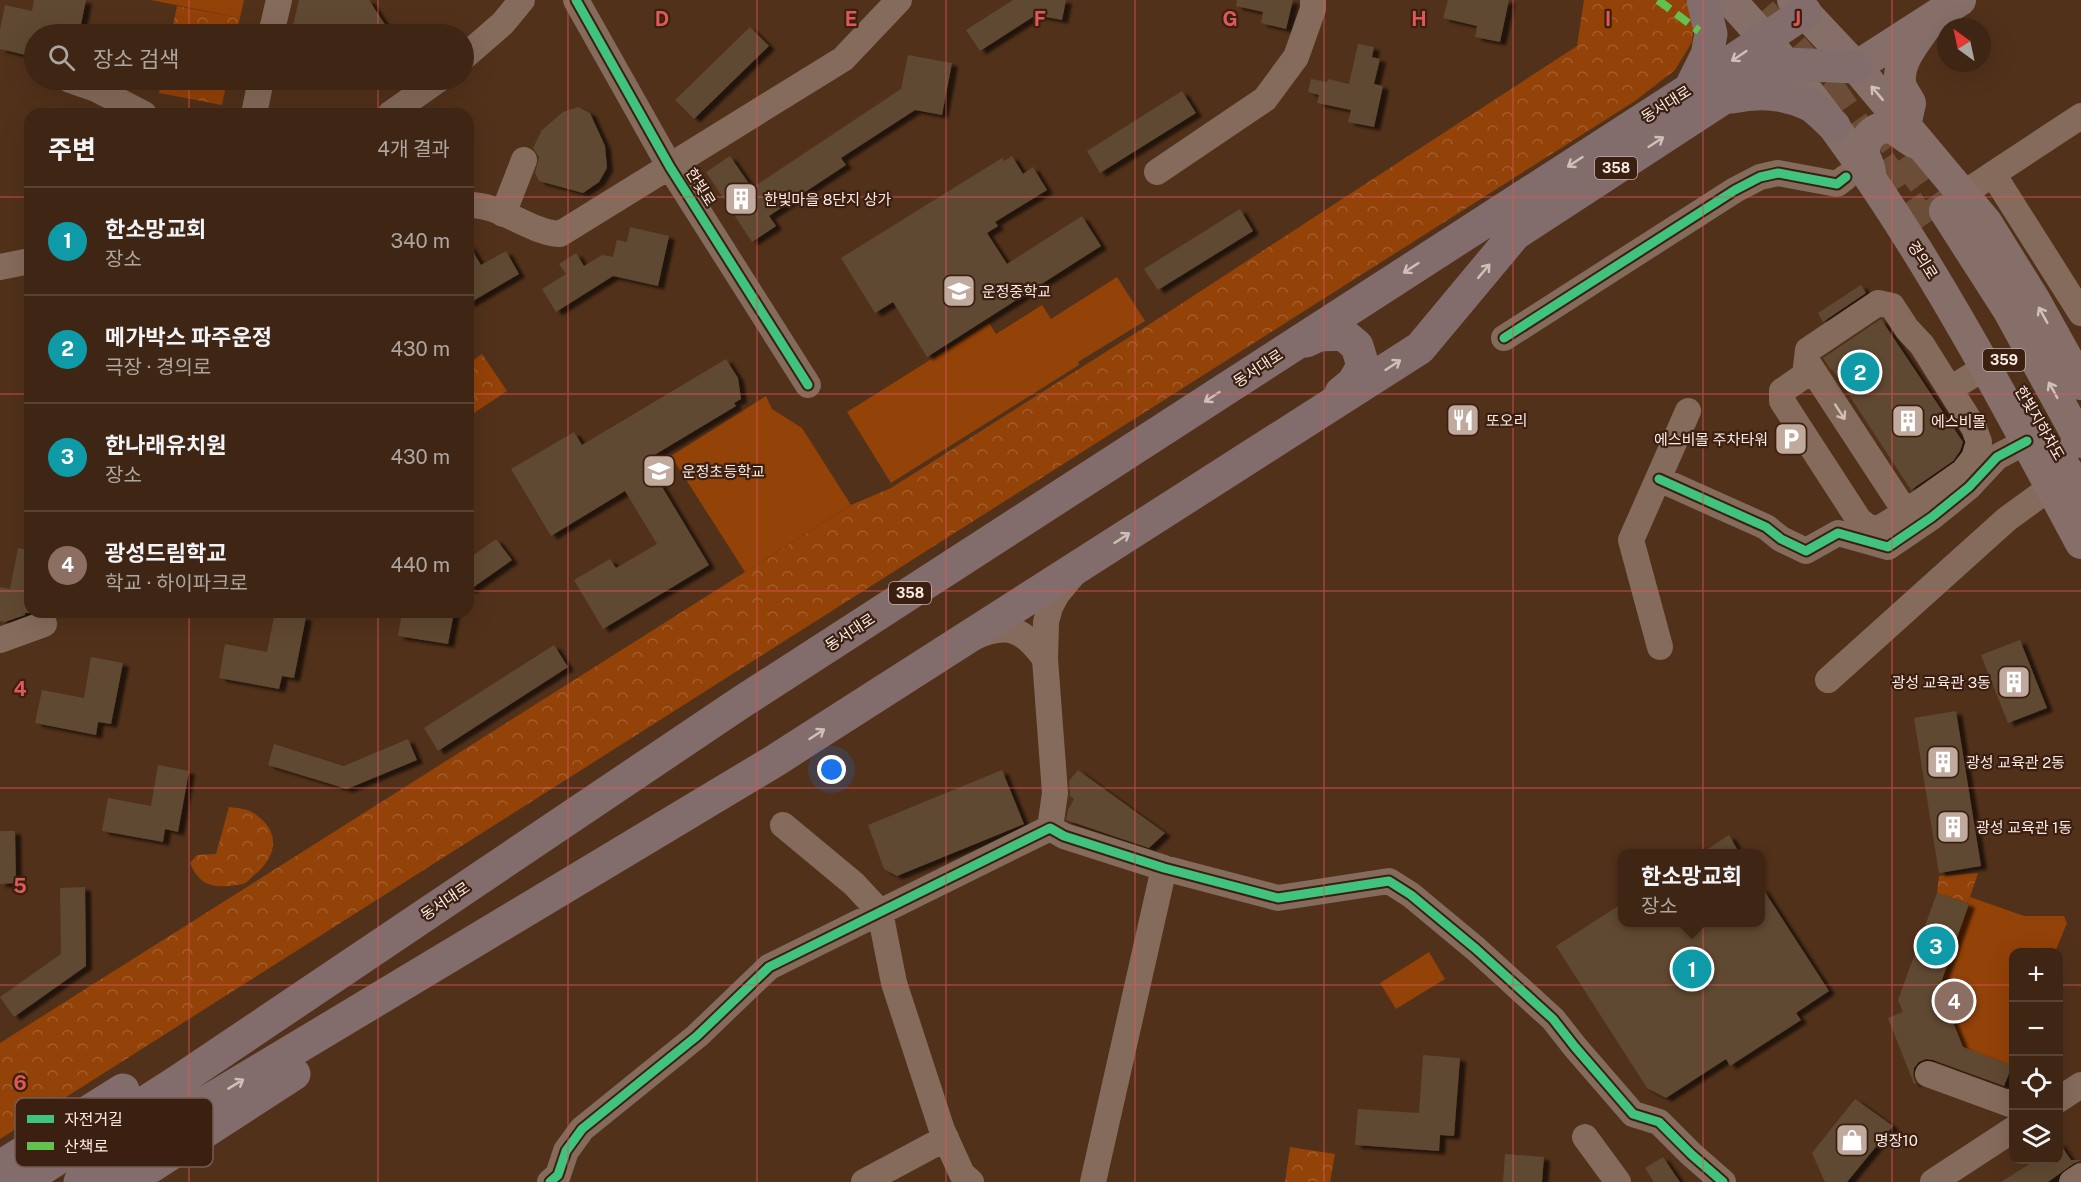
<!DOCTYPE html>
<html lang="ko">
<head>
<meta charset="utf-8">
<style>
	:root { --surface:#3e2514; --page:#452d1d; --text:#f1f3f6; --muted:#ada5a0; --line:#574234; --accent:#db2777 }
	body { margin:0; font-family:"Public Sans","Noto Sans KR",sans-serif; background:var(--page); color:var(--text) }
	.controls { position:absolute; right:18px; bottom:18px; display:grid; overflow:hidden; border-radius:12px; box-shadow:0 6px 24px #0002 }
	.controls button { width:54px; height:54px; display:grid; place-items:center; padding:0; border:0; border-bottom:2px solid var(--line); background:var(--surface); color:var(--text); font:30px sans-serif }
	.compass { position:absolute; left:1937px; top:18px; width:54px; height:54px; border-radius:50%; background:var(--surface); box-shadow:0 6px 24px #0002; rotate:327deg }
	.you { position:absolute; left:832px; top:770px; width:21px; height:21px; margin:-15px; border:4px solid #fff; border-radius:50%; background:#1a73e8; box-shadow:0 0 0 9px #1a73e833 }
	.badge { display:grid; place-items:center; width:39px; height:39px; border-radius:50%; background:var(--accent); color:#fff; font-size:20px; font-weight:700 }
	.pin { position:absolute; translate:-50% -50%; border:3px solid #fff; box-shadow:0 2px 6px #0006 }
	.popup { position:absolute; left:1618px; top:849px; width:147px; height:78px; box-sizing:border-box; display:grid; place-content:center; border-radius:12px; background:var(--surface); filter:drop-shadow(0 2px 4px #0005); font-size:20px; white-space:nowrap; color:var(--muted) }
	.popup b { font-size:22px; color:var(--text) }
	.popup::after { content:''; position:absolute; left:50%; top:100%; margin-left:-12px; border:12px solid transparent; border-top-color:var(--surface) }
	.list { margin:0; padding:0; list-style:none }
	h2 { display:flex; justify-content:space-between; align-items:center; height:78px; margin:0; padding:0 24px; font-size:26px }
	h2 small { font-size:20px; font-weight:400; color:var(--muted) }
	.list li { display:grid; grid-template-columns:39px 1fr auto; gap:18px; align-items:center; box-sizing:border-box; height:108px; padding:0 24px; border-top:2px solid var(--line) }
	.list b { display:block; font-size:22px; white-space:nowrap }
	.list p { margin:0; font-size:20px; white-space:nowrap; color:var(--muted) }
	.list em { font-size:20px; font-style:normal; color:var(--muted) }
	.icon { flex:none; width:33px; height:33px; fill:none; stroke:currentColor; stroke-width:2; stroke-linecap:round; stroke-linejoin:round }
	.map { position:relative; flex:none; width:2081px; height:1182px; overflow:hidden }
	.search { position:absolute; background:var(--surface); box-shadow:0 6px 24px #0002; left:24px; top:24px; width:450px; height:66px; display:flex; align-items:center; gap:15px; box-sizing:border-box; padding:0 21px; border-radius:33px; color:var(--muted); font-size:22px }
	.panel { position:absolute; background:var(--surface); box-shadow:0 6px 24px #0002; left:24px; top:108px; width:450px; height:510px; border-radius:18px }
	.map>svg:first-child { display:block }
	.forest { fill:url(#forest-crowns) }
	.pitch { fill:#934208 }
	.building { fill:#604831; filter:url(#shadow) }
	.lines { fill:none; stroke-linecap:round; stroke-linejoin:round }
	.major-tunnel { stroke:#6b4d38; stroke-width:32; stroke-dasharray:32 16; stroke-linecap:butt }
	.minor { stroke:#856b5b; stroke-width:26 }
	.major { stroke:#866f69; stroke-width:32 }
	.highway { stroke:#826d6c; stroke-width:33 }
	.quiet { stroke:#63c152; stroke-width:8; stroke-dasharray:15 8; stroke-linecap:butt }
	.cycleway-casing { stroke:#3b1f10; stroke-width:13 }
	.cycleway { stroke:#40c37c; stroke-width:9 }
	.oneway { stroke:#d1bfba }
	.oneway2 { stroke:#d2c0b9 }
	.oneway3 { stroke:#d2beb4 }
	.grid { fill:none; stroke:#df5957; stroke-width:1.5; stroke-opacity:0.55 }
	.labels { text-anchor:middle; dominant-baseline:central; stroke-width:4.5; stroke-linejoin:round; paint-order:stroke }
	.shield { fill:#3b1f10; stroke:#c1aea4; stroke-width:1.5 }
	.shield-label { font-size:14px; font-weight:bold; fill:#fbebe4 }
	.street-label { font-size:15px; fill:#fbebe4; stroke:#3b1f10 }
	.poi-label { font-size:15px; fill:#fbebe4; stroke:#3b1f10; text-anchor:start }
	.key { fill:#3b1f10; stroke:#755c50; stroke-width:1.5 }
	.key-label { font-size:16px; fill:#fbebe4 }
	.grid-label { font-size:20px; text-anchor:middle; font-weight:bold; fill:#df5957; stroke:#3b1f10; stroke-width:4.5; stroke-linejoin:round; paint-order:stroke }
</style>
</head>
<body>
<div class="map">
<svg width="2081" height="1182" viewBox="0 0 2081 1182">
	<defs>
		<pattern id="forest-crowns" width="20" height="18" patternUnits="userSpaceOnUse" patternTransform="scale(1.5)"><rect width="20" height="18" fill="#934208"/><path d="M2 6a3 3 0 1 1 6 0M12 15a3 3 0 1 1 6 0" fill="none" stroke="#a35d2c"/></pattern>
		<filter id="shadow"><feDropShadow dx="6" dy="3.5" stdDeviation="1.5" flood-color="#0009"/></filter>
	</defs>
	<rect width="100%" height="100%" fill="#52311a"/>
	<path class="forest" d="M1584 0H1685L1695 12 1692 42 1675 70 1635 101 0 1139V1043L851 505 891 488 1164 315 1577 46Z
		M177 6 240 18 236 34H171Z
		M161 80H227L222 105 159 93Z
		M482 354 507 391 471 415 468 411V364Z
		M229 807C236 808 245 808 252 812 278 828 280 851 258 872 253 875 248 882 243 884 240 885 234 885 230 886 209 888 198 882 190 863L197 855 216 854Z
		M1978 873 1970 897 1969 904 1937 893 1939 876Z
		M1290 1147 1335 1154 1330 1182H1285Z"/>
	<path class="pitch" d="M151 0H244L240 18Z
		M1117 277 1145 321 1078 362 1079 365 891 483 847 412 989 323 996 334 1042 305 1051 319Z
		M766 396 772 409 802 428 851 505 745 572 671 456Z
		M1970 897 2024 916H2064L2067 923 2055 952H2014L2012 1066 1969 1050 1966 1055 1939 988 1969 904Z
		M1429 952 1445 979 1396 1009 1380 983Z"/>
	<path class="building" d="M34 0H86L79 34H34V57L0 49V30L5 5 32 11Z
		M299 0H369L386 26 373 34H291Z
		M1013 0H1066L1062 20 1036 15 980 51 966 30Z
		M1237 0H1293L1286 29 1261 23 1263 12 1236 6Z
		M1448 0H1509L1500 42 1475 37 1477 26 1443 18Z
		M750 27 769 46 694 119 675 100Z
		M1358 44 1374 47 1372 57 1380 59 1374 84 1383 86 1374 127 1348 122 1351 110 1317 103 1319 95 1308 92 1311 79 1327 82 1328 79 1349 84Z
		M908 55 952 63 942 115 915 110 841 158 846 165 769 216 776 226 752 242 706 172 730 156 752 188 901 89Z
		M1182 91 1196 113 1100 173 1087 151Z
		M578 107 590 113 605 146 607 168 599 182 583 193 539 181 535 173 539 157 533 148 542 130 563 112Z
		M1012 156 1023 174 1033 167 1047 190 995 222 998 226 987 233 1007 264 1082 216 1101 246 927 357 893 302 875 313 841 258 1002 158 1004 161Z
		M1240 209 1253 231 1158 290 1144 269Z
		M630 227 669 236 658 286 613 276 556 312 542 289 566 274 559 264 576 253 584 266 602 255 613 257 617 240 627 242Z
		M468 243 481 265 506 251 519 274 468 304Z
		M1861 285 1866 293 1823 322 1818 313Z
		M1881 319 1963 442 1960 451 1953 461 1911 490 1832 369 1831 370 1823 358Z
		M726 359 738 378 741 399 734 403 736 406 646 460 709 565 603 629 574 580 610 559 616 568 657 544 625 491 551 536 511 469 574 432 582 445Z
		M496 539 512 560 468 591V559Z
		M18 548 30 550V613H25V615L5 622 0 621V587L10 589Z
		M275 612 306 617 294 678 282 676 279 689 219 678 225 644 267 652Z
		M402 612H454L448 644 398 636Z
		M2020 640 2047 708 2008 723 1981 655Z
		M554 645 568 667 438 751 424 728Z
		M91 657 123 663 111 724 98 722 96 735 35 723 42 690 84 698Z
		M1956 711 1981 866 1939 873 1914 718Z
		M408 739 417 760 347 789 268 765 274 744 344 766Z
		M158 765 189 771 178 832 165 829 163 842 102 831 108 798 151 806Z
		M1002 770 1024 824 897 876 884 869 868 825Z
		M1078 770 1165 833 1149 848 1066 820 1068 810 1074 799 1070 796 1069 781Z
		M0 831H15L16 883 0 884Z
		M1729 835 1740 854H1700Z
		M1761 886 1829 991 1796 1013 1801 1020 1730 1066 1726 1059 1666 1098 1647 1088 1556 946 1623 903V922H1761Z
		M85 887 86 966 14 1017 0 997 61 954 60 888Z
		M1937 893 1969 904 1939 988 1963 1047 2012 1066 2004 1086 1933 1060 1926 1059 1919 1062 1914 1068 1913 1076 1916 1083 1914 1084 1888 1018 1903 1012 1898 1000Z
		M1423 1055 1460 1058 1454 1136 1440 1135 1439 1151 1355 1145 1358 1109 1419 1113Z
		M1855 1099 1893 1126 1847 1182H1825L1812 1153Z
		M2058 1141 2071 1160H2081L2073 1164 2048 1182H2001L2036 1160H2058Z
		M1505 1154 1544 1157 1542 1182H1503Z
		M1663 1157 1680 1182H1654L1645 1168Z"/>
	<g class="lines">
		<path class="major-tunnel" d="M1761 12 1831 91 1924 226
			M1876 118 1945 211"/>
		<path class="minor" d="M576 0 670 167 808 385
			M271 34 279 0
			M464 57 503 23 522 0
			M70 80 96 89 144 114
			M254 114 261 80
			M390 114 438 80
			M1157 172 1265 99 1296 57 1313 9V0
			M1993 174 2081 116
			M1963 194 1993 174 2081 313
			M468 205C501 204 528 232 560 234L843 59 899 0
			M503 214 524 160
			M0 267 30 261
			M1878 303 1892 306 1907 329 1922 345 1974 428 1979 442 1974 458 1963 472 1909 510 1880 528H1869L1859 520 1782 401V391L1805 375 1808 350Z
			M1504 338 1735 190 1760 177 1778 173 1837 184 1846 177
			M1808 363 1899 502 1909 510
			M1950 389 1986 367
			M1659 479 1766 527 1781 539 1806 551 1838 533 1888 547 1932 517 1969 487 1997 457 2027 441
			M975 637C1009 621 1025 631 1045 659
			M0 640 44 624
			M1660 647 1631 540 1688 411
			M1828 680 2007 519 2051 487
			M783 825 854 884 880 912 894 983 942 1130 962 1174 971 1182
			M1050 828 1064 836 1164 868 1278 898 1389 881 1411 895 1476 949 1553 1019 1575 1047 1633 1114 1659 1122 1691 1154 1723 1182
			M1050 828 1055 793 1045 659 1046 622 1050 607 1057 594 1072 576
			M1928 1074 2010 1104 2014 1101
			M2058 1100 2081 1085
			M1585 1137 1618 1182
			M550 1182 558 1175 566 1151 582 1129 697 1036 769 967 1050 828
			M864 1182 946 1138
			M1093 1182 1164 868
			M1933 1182 2014 1129
			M2072 1182 2081 1176"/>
		<path class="major" d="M1730 0C1878 159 1979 353 2081 543
			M1793 0 1856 67 1986 222 2035 301 2081 384
			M1856 67 1960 0
			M1905 126 1910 103C1907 97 1900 88 1900 82 1898 61 1915 42 1926 26
			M1870 176C1871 166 1865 162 1864 153 1862 137 1880 121 1896 130 1903 134 1908 140 1916 143
			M1945 211 2009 311 2081 442
			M2058 455 2081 496"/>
		<path class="highway" d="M1690 89 1707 55 1711 34 1703 0
			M1733 97C1759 91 1784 93 1808 104 1818 109 1826 119 1834 126
			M1306 341 1319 335 1343 334 1357 346 1363 366 1353 383 1341 393
			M0 1167 123 1090
			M21 1182 177 1082 740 703 1690 89 1805 12
			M80 1182 190 1112 776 760 1420 348 1515 234 1722 99 1785 64 1856 67
			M127 1182 294 1074"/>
		<path class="quiet" d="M1658 0 1699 31"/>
		<g class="cycleway-casing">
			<path id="cycleway" d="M576 0 670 167 808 385
				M1504 338 1735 190 1760 177 1778 173 1837 184 1846 177
				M1659 479 1766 527 1781 539 1806 551 1838 533 1888 547 1932 517 1969 487 1997 457 2027 441
				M550 1182 558 1175 566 1151 582 1129 697 1036 769 967 1050 828 1064 836 1164 868 1278 898 1389 881 1411 895 1476 949 1553 1019 1575 1047 1633 1114 1659 1122 1691 1154 1723 1182"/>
		</g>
		<use href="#cycleway" class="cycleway"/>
	</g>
	<defs><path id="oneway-shaft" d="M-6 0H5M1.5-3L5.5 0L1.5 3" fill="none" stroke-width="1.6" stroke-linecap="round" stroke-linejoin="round" transform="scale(1.5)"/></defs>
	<g class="oneway">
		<use href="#oneway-shaft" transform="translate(1739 56) rotate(146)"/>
		<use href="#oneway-shaft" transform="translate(1656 142) rotate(-33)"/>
		<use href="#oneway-shaft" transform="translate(1575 162) rotate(147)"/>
		<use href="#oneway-shaft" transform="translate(1411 268) rotate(147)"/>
		<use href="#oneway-shaft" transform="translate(1484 271) rotate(-50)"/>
		<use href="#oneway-shaft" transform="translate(1393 365) rotate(-33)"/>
		<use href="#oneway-shaft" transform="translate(1212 397) rotate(147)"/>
		<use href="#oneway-shaft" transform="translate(1122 538) rotate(-33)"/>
		<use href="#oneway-shaft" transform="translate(817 734) rotate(-33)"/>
		<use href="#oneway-shaft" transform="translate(236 1084) rotate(-31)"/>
	</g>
	<g class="oneway2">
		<use href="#oneway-shaft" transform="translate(1877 93) rotate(-130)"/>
		<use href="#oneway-shaft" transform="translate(2043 315) rotate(-119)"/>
		<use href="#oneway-shaft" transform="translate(2053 390) rotate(-119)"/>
	</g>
	<use class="oneway3" href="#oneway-shaft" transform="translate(1840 412) rotate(57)"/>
	<path class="grid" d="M189 0V34M378 0V34M568 0V1182M757 0V1182M946 0V1182M1135 0V1182M1324 0V1182M1513 0V1182M1703 0V1182M1892 0V1182M189 80V114M378 80V114M0 197H30M468 197H2081M0 394H30M468 394H2081M0 591H30M468 591H2081M189 612V1182M378 612V1182M0 788H2081M0 985H2014M2058 985H2081"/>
	<defs>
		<g id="building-square" transform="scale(1.725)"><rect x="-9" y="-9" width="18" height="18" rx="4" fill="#c0aa9d" stroke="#3b1f10"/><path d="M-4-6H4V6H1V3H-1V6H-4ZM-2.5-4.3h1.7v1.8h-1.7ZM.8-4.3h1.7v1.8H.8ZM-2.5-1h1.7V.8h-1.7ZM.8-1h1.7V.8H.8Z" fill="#fff"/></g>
		<g id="school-square" transform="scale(1.725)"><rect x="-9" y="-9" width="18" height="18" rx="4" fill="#c0aa9d" stroke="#3b1f10"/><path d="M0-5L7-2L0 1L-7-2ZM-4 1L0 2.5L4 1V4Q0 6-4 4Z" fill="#fff"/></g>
		<g id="restaurant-square" transform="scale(1.725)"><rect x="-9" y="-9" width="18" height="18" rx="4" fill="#c0aa9d" stroke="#3b1f10"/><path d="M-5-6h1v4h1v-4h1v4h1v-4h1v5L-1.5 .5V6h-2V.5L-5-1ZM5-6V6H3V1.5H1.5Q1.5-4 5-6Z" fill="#fff"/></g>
		<g id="parking-square" transform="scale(1.725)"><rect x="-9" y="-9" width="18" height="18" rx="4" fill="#c0aa9d" stroke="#3b1f10"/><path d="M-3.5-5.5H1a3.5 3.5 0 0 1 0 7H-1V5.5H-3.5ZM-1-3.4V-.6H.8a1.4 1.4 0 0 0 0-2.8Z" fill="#fff"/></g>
		<g id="shop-square" transform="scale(1.725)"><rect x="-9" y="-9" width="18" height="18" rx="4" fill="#c0aa9d" stroke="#3b1f10"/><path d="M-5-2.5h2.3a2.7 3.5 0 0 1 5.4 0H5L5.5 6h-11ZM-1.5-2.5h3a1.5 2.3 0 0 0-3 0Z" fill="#fff"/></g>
	</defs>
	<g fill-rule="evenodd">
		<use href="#building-square" x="741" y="199"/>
		<use href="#school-square" x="959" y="291"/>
		<use href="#restaurant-square" x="1463" y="420"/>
		<use href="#building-square" x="1908" y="421"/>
		<use href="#parking-square" x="1791" y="439"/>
		<use href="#school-square" x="659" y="471"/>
		<use href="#building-square" x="2014" y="682"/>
		<use href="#building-square" x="1943" y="762"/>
		<use href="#building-square" x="1953" y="827"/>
		<use href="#shop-square" x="1852" y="1140"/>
	</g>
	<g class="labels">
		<g class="shield">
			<rect x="1595" y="157" width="42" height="22" rx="4.5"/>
			<rect x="1983" y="349" width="42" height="22" rx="4.5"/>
			<rect x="889" y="582" width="42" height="22" rx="4.5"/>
		</g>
		<g class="shield-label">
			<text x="1616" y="168">358</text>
			<text x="2004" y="360">359</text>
			<text x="910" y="593">358</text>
		</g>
		<g class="street-label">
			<text transform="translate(1666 104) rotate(-32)">동서대로</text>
			<text transform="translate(701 187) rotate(58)">한빛로</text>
			<text transform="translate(1923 260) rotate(58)">경의로</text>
			<text transform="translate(1258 368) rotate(-33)">동서대로</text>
			<text transform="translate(2040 423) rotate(60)">한빛지하차도</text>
			<text transform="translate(850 632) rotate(-33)">동서대로</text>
			<text transform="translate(445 901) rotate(-34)">동서대로</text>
		</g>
		<g class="poi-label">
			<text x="764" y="199">한빛마을 8단지 상가</text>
			<text x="982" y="291">운정중학교</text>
			<text x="1486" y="420">또오리</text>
			<text x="1931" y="421">에스비몰</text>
			<text x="1768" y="439" text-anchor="end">에스비몰 주차타워</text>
			<text x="682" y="471">운정초등학교</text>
			<text x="1991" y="682" text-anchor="end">광성 교육관 3동</text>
			<text x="1966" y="762">광성 교육관 2동</text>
			<text x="1976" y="827">광성 교육관 1동</text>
			<text x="1875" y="1140">명장10</text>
		</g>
	</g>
	<rect x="15" y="1098" width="198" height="69" rx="9" class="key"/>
	<rect x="27" y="1115" width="27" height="8" fill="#40c37c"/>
	<rect x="27" y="1142" width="27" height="8" fill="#63c152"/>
	<g class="key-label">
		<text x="64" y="1125">자전거길</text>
		<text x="64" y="1152">산책로</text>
	</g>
	<g class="grid-label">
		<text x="662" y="26">D</text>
		<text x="851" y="26">E</text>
		<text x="1040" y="26">F</text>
		<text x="1230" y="26">G</text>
		<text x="1419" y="26">H</text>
		<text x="1608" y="26">I</text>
		<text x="1797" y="26">J</text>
		<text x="20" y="696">4</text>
		<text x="20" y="893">5</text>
		<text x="20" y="1090">6</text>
	</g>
</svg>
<div class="controls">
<button>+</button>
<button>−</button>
<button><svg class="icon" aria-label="locate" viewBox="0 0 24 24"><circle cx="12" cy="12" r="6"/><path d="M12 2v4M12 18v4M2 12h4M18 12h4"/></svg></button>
<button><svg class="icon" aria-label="layers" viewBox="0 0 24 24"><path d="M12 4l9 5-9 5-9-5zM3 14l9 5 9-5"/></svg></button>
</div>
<svg class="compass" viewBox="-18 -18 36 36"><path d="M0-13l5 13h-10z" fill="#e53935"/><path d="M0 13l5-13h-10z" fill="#ada5a0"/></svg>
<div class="you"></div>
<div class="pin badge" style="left:1692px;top:969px;background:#0f9aa8">1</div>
<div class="popup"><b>한소망교회</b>장소</div>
<div class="pin badge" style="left:1860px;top:372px;background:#0f9aa8">2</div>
<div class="pin badge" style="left:1936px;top:946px;background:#0f9aa8">3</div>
<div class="pin badge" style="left:1954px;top:1001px;background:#8d6e63">4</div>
<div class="search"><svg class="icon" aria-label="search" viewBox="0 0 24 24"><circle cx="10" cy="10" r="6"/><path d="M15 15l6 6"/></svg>장소 검색</div>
<section class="panel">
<h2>주변<small>4개 결과</small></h2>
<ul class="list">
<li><span class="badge" style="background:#0f9aa8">1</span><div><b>한소망교회</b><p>장소</p></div><em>340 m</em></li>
<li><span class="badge" style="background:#0f9aa8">2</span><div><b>메가박스 파주운정</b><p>극장 · 경의로</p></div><em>430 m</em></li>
<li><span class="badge" style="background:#0f9aa8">3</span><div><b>한나래유치원</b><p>장소</p></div><em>430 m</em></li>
<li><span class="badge" style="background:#8d6e63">4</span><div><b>광성드림학교</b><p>학교 · 하이파크로</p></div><em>440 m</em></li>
</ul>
</section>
</div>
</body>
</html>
